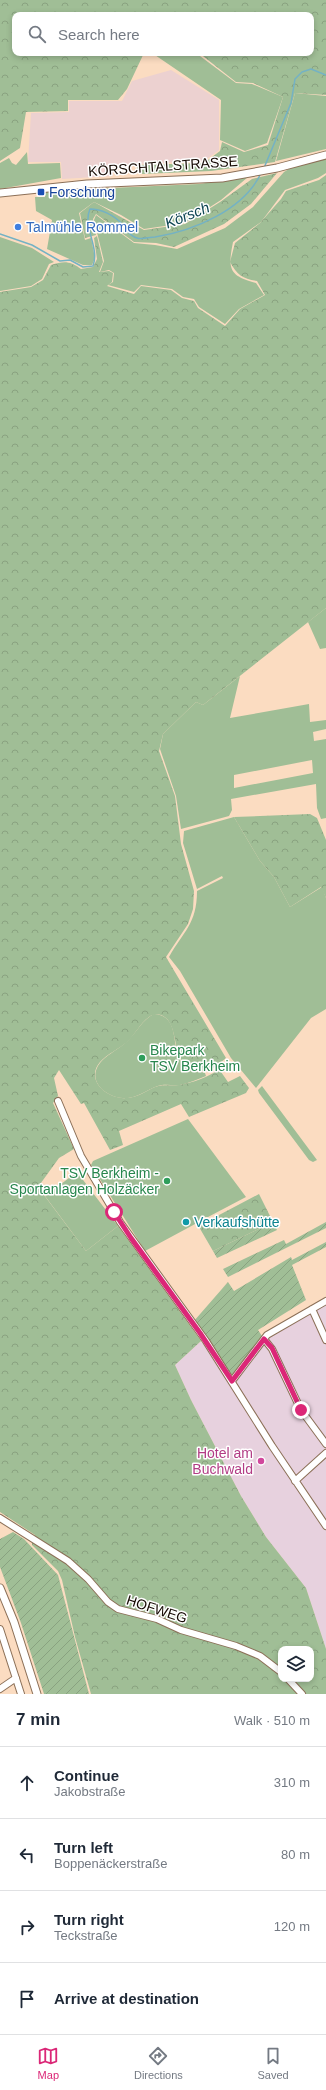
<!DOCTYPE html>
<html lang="en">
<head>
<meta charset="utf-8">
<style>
	:root { --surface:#fff; --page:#f6f6f7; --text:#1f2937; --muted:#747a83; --line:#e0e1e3; --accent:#db2777 }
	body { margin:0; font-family:Helvetica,sans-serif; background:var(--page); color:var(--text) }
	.controls { position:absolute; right:12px; bottom:12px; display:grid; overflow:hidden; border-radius:8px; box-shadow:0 2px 6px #0003 }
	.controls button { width:36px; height:36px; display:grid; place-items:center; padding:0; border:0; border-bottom:1px solid var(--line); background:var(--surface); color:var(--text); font:20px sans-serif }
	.stop { position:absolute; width:12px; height:12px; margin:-9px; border:3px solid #db2777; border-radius:50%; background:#fff }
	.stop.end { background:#db2777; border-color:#fff; box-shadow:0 1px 4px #0008 }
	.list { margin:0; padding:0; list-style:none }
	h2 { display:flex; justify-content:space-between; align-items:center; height:52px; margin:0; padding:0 16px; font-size:17px }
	h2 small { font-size:13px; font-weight:400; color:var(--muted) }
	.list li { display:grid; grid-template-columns:26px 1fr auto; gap:12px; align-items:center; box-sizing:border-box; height:72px; padding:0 16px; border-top:1px solid var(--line) }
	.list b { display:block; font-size:15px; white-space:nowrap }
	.list p { margin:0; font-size:13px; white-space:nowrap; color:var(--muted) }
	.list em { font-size:13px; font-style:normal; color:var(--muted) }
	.icon { flex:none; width:22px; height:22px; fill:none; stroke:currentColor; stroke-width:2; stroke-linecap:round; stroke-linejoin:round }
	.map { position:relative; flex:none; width:326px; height:1694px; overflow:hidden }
	.search { position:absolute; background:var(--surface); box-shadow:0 2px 6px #0003; left:12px; right:12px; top:12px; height:44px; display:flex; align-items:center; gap:10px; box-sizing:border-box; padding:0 14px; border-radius:8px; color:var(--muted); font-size:15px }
	.sheet { height:340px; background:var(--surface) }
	nav { display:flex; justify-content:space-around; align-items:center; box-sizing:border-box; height:56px; border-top:1px solid var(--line); background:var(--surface); font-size:11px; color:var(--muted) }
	nav a { display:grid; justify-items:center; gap:2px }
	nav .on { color:var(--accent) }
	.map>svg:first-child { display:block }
	.commercial { fill:#e7d1de }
	.industrial { fill:#ecd1d0 }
	.grass { fill:#a0be96; fill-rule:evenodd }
	.forest { fill:url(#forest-crowns); fill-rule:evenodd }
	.garden { fill:url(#garden-furrows) }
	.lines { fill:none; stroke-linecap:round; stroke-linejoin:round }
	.stream { stroke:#74b2c4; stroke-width:1.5 }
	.minor-casing { stroke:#8c7058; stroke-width:8 }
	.major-casing { stroke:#8c7058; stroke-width:9 }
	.minor { stroke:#fff; stroke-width:6 }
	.major { stroke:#fff; stroke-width:7 }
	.route { stroke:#db2777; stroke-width:5 }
	.transit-dot { fill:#1a4fb4; stroke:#fff; stroke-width:1.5 }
	.shop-dot { fill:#3f7fe0; stroke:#fff; stroke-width:1.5 }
	.leisure-dot { fill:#2e9e5b; stroke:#fff; stroke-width:1.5 }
	.culture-dot { fill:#0f9aa8; stroke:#fff; stroke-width:1.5 }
	.hotel-dot { fill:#d1479c; stroke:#fff; stroke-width:1.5 }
	.labels { text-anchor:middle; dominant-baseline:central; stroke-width:3; stroke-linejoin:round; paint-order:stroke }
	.street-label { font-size:14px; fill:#160b04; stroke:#fff }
	.transit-label { font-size:14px; fill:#164399; stroke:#fff; text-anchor:start }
	.shop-label { font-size:14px; fill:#366cbe; stroke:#fff; text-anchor:start }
	.leisure-label { font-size:14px; fill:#27864d; stroke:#fff; text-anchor:start }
	.culture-label { font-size:14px; fill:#0d838f; stroke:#fff; text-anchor:start }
	.hotel-label { font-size:14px; fill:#b23c85; stroke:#fff; text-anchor:end }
	.water-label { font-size:15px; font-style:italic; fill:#0f4654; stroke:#fff }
</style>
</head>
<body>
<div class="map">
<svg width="326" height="1694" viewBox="0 0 326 1694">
	<defs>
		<pattern id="forest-crowns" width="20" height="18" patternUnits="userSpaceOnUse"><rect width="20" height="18" fill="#a0be96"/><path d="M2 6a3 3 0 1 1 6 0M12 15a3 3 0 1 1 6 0" fill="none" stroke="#89a280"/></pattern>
		<pattern id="garden-furrows" width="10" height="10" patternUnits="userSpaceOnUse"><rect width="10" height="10" fill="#a0be96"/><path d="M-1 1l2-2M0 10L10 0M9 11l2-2" fill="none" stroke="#89a280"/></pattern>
	</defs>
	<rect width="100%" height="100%" fill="#fbdcc1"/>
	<path class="commercial" d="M326 1304V1649L306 1588 266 1537 241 1496 191 1400 175 1365 201 1341 230 1384 271 1335Z"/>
	<path class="industrial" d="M171 70 219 100V150L204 161 113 165V176L62 179 61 162H28L31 113 69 112V101H122L132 81Z"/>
	<path class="grass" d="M152 53H196L236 83 252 84 283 97 267 143 245 151 220 140 221 100Z
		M295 93 326 96V149L276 161Z
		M27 152 28 164 60 163 61 178 0 189V163L9 158 12 163 16 165Z
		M326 158V173L318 178 285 190 261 222 233 242C228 268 228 276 256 283L264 295 239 309 225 324 199 307 194 299 183 297 172 289 141 285 134 292 108 285 113 282 114 273 109 270 100 272 104 261 94 220 96 215 134 243 155 245 177 249 225 228 253 207 284 172 292 167Z
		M248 177 221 200 185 223 144 229 121 215 94 202 79 213 85 240 91 238 95 258 92 265H83L47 249 52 220 36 211 35 197H45L44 191 199 184Z
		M0 237 32 248 54 262 49 264 42 279 31 286 0 291Z
		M326 608V648L320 649 308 622Z
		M240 676 230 718 309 704 310 722 326 720V729L313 732 314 741 326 739V818L321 819 317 808 316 784 231 799 232 810 229 816 181 829 176 796 160 749 163 734 196 702 203 705ZM312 760 313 773 234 788V775Z
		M234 817 260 861 274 877 290 907 322 887 326 898V1009L311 1018 256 1088 231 1058 180 971 169 957C183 932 197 924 197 891L223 878 222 876 197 889 183 843 184 831Z
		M154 1014C183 1016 168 1051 185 1066 190 1071 199 1071 205 1073L206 1076C198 1079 189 1083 180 1085 174 1086 168 1084 162 1085 150 1087 140 1097 128 1098 109 1100 85 1082 100 1063 105 1056 117 1050 124 1044 135 1036 141 1020 154 1014Z
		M262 1086 317 1160 313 1162 309 1160 259 1093 258 1090Z
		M188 1119 246 1197 208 1217H202L197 1223 145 1251 91 1165 93 1161Z
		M77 1172 118 1226 86 1251 45 1196Z"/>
	<path class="forest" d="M0 0H326V95L295 93 275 162 211 171 143 174 137 172V165L204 163 220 151 222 142 244 152 268 145 283 97 253 83 236 82 199 53H311V15H15V53H144L127 89 118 100H68V111L26 112 20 148 0 161Z
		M277 173 251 204 224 224 174 247 156 243 134 242 96 214 93 219 96 235 85 238 80 213 94 202 144 230 185 224 220 202 252 179Z
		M326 175V608L203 705 196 702 163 734 159 751 175 796 181 844 194 891 193 909 188 924 166 957 226 1058C211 1071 206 1075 186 1067 172 1052 178 1024 163 1016 159 1014 153 1014 149 1017 140 1023 135 1035 127 1042 119 1049 107 1054 100 1062 84 1081 109 1100 127 1098 138 1097 146 1091 155 1087 164 1084 171 1086 179 1085 191 1083 210 1077 219 1069L228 1082 240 1076 249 1088 246 1093 189 1117 181 1104 119 1131 123 1145 110 1150 84 1103 81 1104 59 1070 54 1078 58 1096 53 1103 74 1149 59 1158 38 1187 86 1251 118 1226 201 1341 175 1365 191 1400 241 1496 266 1537 306 1588 326 1649V1694H91L75 1637 62 1580 58 1571 32 1545V1542L35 1535 0 1512V292L31 287 43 280 51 265C65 261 69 261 81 269L93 267 97 259 94 238 97 236 103 262 99 272 109 271 113 273 112 282 107 286 134 294 141 286 171 290 182 298 194 301 198 308 225 326 240 309 265 295 257 281C243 279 237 275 230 262L235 243 260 223 281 199 286 191 319 180ZM281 1649H311V1679H281Z
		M310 814 317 818 326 840V898L321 887 290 907 274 877 260 861 234 817Z
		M259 1194 273 1222 213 1251 199 1227 202 1224Z"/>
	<path class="garden" d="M273 1222 277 1230 217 1258 213 1251Z
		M326 1222V1228L228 1277 223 1269 284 1240 286 1244Z
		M326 1242V1247L292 1265 306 1300 258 1330 262 1336 234 1375 230 1374 194 1321 228 1282 234 1291 291 1257 292 1260Z
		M13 1532 24 1539 58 1575 89 1694H44L21 1623 0 1567V1539Z"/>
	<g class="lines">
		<path class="stream" d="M264 168 291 103 295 79 302 72 311 69 326 75
			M0 234 32 245 60 261 70 260 83 267 93 266C100 247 82 227 90 209 101 209 114 215 122 224 126 229 129 236 137 238 142 240 149 237 155 237 193 231 244 210 261 173"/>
		<g class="minor-casing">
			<path id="minor" d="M58 1101 81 1156 120 1222 206 1341 272 1446 326 1526
				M312 1309 326 1340
				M264 1339 272 1349 301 1410 326 1444
				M232 1381 267 1335 326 1301
				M295 1481 326 1453
				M0 1518 68 1561 88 1579 108 1602 118 1609 157 1619 181 1630 236 1646 260 1656 281 1672
				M0 1629 21 1694
				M288 1679 302 1694
				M0 1689 16 1678"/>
		</g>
		<g class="major-casing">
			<path id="major" d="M0 193 87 184 222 178 277 168 326 155
				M0 1588 14 1622 37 1694"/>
		</g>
		<use href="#minor" class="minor"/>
		<use href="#major" class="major"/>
	</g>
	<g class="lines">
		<path class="route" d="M114 1212 131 1238 200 1333 232 1381 264 1339 272 1348 301 1410"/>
	</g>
	<rect class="transit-dot" x="37" y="188" width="8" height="8" rx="2"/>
	<circle class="shop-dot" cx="18" cy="227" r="4"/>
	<g class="leisure-dot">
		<circle cx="142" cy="1058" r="4"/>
		<circle cx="167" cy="1181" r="4"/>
	</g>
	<circle class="culture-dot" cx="186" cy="1222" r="4"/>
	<circle class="hotel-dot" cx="261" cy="1461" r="4"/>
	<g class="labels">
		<g class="street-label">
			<text transform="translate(163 166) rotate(-4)">KÖRSCHTALSTRASSE</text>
			<text transform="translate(157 1609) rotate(18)">HOFWEG</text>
		</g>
		<g class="transit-label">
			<text x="49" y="192">Forschung</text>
		</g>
		<g class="shop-label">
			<text x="26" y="227">Talmühle Rommel</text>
		</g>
		<g class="leisure-label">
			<text x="150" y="1050">Bikepark<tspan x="150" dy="16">TSV Berkheim</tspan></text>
			<text x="159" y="1173" text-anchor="end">TSV Berkheim -<tspan x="159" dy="16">Sportanlagen Holzäcker</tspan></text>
		</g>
		<g class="culture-label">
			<text x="194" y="1222">Verkaufshütte</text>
		</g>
		<g class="hotel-label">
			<text x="253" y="1453">Hotel am<tspan x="253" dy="16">Buchwald</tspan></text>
		</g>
		<g class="water-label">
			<text transform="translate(187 215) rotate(-22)">Körsch</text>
		</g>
	</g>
</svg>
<div class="controls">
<button><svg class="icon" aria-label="layers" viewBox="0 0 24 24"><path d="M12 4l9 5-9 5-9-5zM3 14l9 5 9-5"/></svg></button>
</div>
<div class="stop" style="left:114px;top:1212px"></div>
<div class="stop end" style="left:301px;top:1410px"></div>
<div class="search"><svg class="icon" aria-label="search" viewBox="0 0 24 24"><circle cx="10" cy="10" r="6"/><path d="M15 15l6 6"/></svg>Search here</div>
</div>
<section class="sheet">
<h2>7 min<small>Walk · 510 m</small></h2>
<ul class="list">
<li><svg class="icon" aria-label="ahead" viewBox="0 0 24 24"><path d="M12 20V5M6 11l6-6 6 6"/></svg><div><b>Continue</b><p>Jakobstraße</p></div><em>310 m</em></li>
<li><svg class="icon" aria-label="left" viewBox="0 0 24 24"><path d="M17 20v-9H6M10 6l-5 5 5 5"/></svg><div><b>Turn left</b><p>Boppenäckerstraße</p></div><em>80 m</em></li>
<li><svg class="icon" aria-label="right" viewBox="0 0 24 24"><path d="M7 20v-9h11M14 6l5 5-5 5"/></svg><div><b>Turn right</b><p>Teckstraße</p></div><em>120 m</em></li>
<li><svg class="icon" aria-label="arrive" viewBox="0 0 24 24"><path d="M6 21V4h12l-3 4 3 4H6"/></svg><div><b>Arrive at destination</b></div></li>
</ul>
</section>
<nav>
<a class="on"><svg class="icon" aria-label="map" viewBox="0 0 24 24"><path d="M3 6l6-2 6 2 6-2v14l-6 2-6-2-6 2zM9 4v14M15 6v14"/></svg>Map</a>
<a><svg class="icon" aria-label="directions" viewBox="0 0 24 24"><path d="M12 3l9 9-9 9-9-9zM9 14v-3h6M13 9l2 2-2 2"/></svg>Directions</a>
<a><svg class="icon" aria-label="saved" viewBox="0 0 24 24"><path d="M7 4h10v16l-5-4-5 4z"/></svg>Saved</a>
</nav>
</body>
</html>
